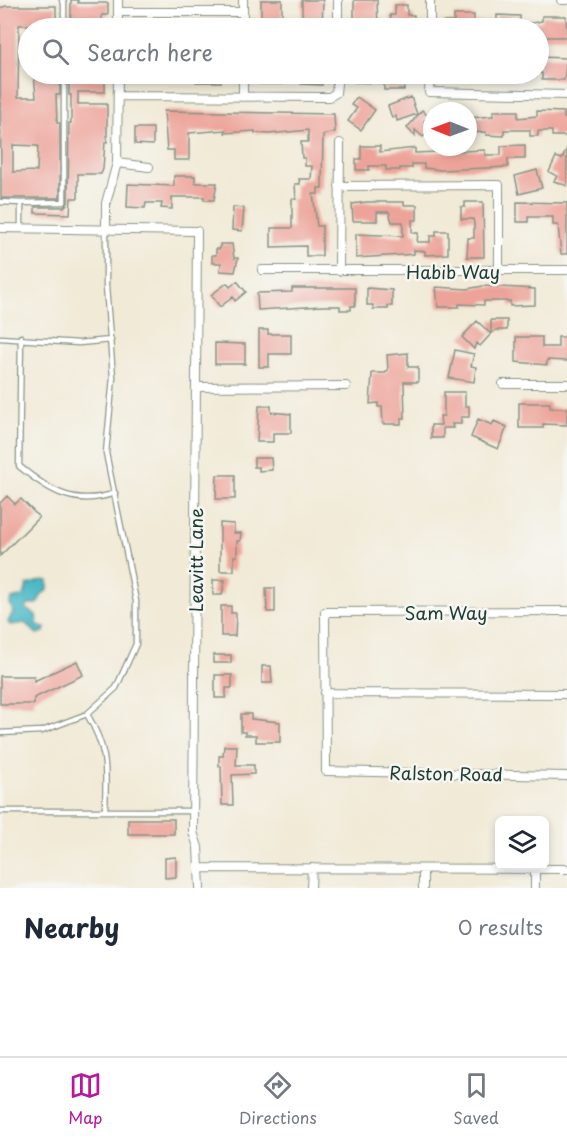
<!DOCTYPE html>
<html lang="en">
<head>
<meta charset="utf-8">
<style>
	:root { --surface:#fff; --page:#f2f2f3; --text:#1f2937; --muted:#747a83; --line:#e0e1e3; --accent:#b5179e }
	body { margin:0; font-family:"Playpen Sans",sans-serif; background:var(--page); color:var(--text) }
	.controls { position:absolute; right:18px; bottom:18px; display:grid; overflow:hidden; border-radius:9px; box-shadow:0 3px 9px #0003 }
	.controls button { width:54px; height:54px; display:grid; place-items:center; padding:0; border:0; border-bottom:2px solid var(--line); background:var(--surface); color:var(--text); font:30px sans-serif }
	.compass { position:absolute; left:423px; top:102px; width:54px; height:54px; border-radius:50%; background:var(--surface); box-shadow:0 3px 9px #0003; rotate:271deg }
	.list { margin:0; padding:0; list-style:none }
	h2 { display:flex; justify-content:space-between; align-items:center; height:78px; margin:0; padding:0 24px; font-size:26px }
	h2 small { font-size:20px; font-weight:400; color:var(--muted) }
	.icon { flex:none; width:33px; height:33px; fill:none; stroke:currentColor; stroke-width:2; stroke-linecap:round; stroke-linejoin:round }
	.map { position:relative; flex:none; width:567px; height:888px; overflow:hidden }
	.search { position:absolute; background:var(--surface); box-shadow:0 3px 9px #0003; left:18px; right:18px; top:18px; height:66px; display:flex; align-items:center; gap:15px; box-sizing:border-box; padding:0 21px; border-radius:33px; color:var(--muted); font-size:22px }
	.sheet { height:168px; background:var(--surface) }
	nav { display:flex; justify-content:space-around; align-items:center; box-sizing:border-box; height:84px; border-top:2px solid var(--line); background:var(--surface); font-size:16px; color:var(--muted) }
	nav a { display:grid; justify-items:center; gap:3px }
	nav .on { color:var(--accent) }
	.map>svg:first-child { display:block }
	.water { fill:#4bb9c6; stroke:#357b7d; stroke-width:1.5 }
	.building { fill:#eda399; fill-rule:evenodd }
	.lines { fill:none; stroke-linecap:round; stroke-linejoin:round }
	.lane-casing { stroke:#889486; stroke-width:7 }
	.street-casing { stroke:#889486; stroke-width:10 }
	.lane { stroke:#fff; stroke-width:4.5 }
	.street { stroke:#fff; stroke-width:8 }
	.labels { text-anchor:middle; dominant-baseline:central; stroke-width:5; stroke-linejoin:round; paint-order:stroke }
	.street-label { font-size:18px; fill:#1f3d34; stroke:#f6f6f2 }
</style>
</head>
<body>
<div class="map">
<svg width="567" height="888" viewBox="0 0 567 888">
	<rect width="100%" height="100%" fill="#f6f6f2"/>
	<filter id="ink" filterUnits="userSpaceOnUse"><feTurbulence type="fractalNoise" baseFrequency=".0167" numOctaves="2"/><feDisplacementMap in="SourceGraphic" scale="12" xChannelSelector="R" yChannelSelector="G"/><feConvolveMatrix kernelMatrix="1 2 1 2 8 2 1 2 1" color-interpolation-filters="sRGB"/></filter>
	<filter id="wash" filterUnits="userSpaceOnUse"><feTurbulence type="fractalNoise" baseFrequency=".008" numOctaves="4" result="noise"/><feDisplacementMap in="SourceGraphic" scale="24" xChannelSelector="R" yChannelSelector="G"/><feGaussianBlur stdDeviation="1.35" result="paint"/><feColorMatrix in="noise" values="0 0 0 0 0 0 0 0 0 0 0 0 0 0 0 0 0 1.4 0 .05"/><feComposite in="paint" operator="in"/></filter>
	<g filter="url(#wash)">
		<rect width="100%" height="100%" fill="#f1ead7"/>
		<path class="water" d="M43 580 48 581V590L42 594 37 604H29L26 609 36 615 38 626 45 628 44 632 37 634 25 623 10 625 8 622 13 612 10 603 12 599 24 596 27 585Z"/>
		<g id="blocks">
			<path class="building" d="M71 0H78V3H108V15H102V21H78V28H71Z
				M261 0H282V28H261Z
				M302 0H323L322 28H302Z
				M354 0H377L378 28H354Z
				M395 5H407V15H414V28H393L390 15H395Z
				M6 6H56V25H19L18 97H36L34 74H60V95H56L57 123H60V198H1L0 8ZM13 145 38 146 37 171 13 172Z
				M454 15H474V22H497V15L520 16V22L532 23 542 21V16H566L567 37H538V28H444V22H454Z
				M538 57 567 58 564 80H542V73H538Z
				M69 74H78V79H105V92H78V104H107V142H105L103 169 101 174H78V198H71L70 214 35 213V207H64L68 203 69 123H71V95H69Z
				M196 74H221V82H196Z
				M261 74H282V84H261Z
				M302 74H322V85L301 84Z
				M359 74H409V82H404V90H384V83L354 82V75Z
				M489 74H517V80L489 79Z
				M357 97 375 110 361 130 348 121 357 108 351 105Z
				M411 97 417 114 397 121 396 116 392 118 388 106Z
				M422 110 428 116 424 121 431 128 423 137 415 130V136L407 128Z
				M164 111 334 114 335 132 323 135 322 188H318V194H313L317 226H322V256H306V246L271 247V228H292V199H296L295 184H300L299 179H311L312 166H305V158H302L301 142H308V130L269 134 255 133V131L225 133 226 130 189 133V160H174V150H167Z
				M493 111H518V118L537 116V111L564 112V118H567V136H552V131H538V136H530V130H504V136L486 135V132L468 133V118L493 116Z
				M135 128H153V145L135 144Z
				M525 145V159H508V167L441 170 424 168V164H412V168H400V170H386V166H369V170H356V159H361V146H380V152L415 148V153L485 150V155H501V146Z
				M567 148V186L554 181 557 176 549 172 556 157 562 159Z
				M537 170 542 188 519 194 515 176Z
				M174 176H195V183H217L214 200H204V197H172V209L161 208 162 203H146L145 208 127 207 128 184 174 186Z
				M367 202H404V205H417V220H412V233H418L417 242H430V236H436V231H448V254L425 255V251L414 250V254L403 255 356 258V234L403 236V222H392L389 212H377V221H353L352 204Z
				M465 202H483L484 257H467L468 238H474V223L473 219H461V207H465Z
				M517 202 567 203V254H561L558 225H553V217H528V222H517Z
				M233 207 244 208 242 231 232 230Z
				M220 244H232L234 258H238L235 272 220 271 221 263H212V255H216V249H220Z
				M237 281 246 292 235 301 233 297 220 307 211 295 227 283 230 287Z
				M483 286 535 289V305L510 306V301H484V305L459 304V307H438L436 287 467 289Z
				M292 288H355V306H351V310H340V306H322L258 310 257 293 292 292Z
				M367 288 392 290V306H388V309H373V305H367Z
				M491 320H507V330H496L491 334Z
				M477 321 491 334 480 346 476 343 474 349 462 337Z
				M259 330H268V334H291V354H269V367H259Z
				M516 337H542V347H558V337H567V361L547 360V365L516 362Z
				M215 343 245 344V364H215Z
				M455 350 474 354 471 366 476 367 474 382 449 378Z
				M408 353V367H418V382H404L405 418H401V424H383L382 407H378V403L370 404 372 373H385L388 370 387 355Z
				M444 392H465V406H469V417H461V424H452L453 428H443V438H431V425H441L440 416H444Z
				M519 403H550V408H567V425L543 424V428H519Z
				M259 406H271V412L291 414V433H273V442H257Z
				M478 419 492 425 494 421 507 427 498 449 471 437Z
				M254 458H271L272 470 259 471V467H254Z
				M217 475H235V499H216Z
				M7 496 15 504 21 499 39 517 0 556V503Z
				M220 523 234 524V533H241L240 541H237V556H234V571H220Z
				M213 580H225L222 595H213Z
				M266 588H275V612H267Z
				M221 606H231V613H236L235 636H221Z
				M213 655H231V663H213Z
				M77 661 83 675 34 698V704H0V676H34V681Z
				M262 666H271L272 683H262Z
				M215 675H232V688H226V698H215Z
				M241 714H251V719L280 722V742H256V735H245V732H241Z
				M224 746H237L236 765H254V774L232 775 233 805H222L221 766H219V756H223Z
				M128 819H174V834H128Z
				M176 857V877L165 878V858Z"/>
		</g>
	</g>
	<g filter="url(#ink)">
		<use href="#blocks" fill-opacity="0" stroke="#889486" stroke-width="1.5"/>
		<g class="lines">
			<g class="lane-casing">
				<path id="lane" d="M62 0 64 3V28
					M0 202 21 203V228
					M21 203 64 202V74
					M21 337 19 466C49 491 75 507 115 493
					M0 338 79 343 111 340
					M87 714C109 752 106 769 105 811
					M0 733 42 731 87 714 116 688 136 644V601L106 453 113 377 106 286V229
					M0 811H194"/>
			</g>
			<g class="street-casing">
				<path id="street" d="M561 0H567
					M118 12H243
					M118 28V0
					M243 28V0
					M338 28V0
					M430 28V0
					M430 74 429 92 567 95
					M118 96 329 97 336 93 338 74
					M243 97V74
					M117 163 149 167
					M339 186 499 185V270
					M0 228 197 231 193 832 198 847 200 888
					M106 229V203L117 163 118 74
					M262 270H567
					M339 271 340 143
					M503 384H567
					M196 387 346 386
					M567 611 325 612 326 771 567 776
					M325 693 567 694
					M199 868 567 869
					M311 888 312 868
					M423 888V869
					M535 888V869"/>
			</g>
			<use href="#lane" class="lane"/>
			<use href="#street" class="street"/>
		</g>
	</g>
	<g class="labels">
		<g class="street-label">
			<text x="453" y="271">Habib Way</text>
			<text transform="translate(195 560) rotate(-90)">Leavitt Lane</text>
			<text x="446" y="612">Sam Way</text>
			<text transform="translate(446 773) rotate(1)">Ralston Road</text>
		</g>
	</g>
</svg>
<div class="controls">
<button><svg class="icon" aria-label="layers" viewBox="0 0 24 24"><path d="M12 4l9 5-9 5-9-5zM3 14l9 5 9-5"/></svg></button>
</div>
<svg class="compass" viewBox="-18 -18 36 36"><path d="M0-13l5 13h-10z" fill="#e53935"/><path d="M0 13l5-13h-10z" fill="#747a83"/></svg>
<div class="search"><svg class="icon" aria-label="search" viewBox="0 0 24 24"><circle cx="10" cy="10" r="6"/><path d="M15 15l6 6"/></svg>Search here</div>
</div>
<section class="sheet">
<h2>Nearby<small>0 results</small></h2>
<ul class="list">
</ul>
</section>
<nav>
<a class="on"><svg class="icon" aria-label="map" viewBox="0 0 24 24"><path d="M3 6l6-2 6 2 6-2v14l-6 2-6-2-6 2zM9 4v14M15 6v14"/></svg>Map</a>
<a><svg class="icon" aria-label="directions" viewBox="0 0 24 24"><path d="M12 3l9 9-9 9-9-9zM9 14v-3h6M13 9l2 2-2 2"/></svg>Directions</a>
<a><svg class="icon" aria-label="saved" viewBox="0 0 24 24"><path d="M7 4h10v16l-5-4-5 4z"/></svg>Saved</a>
</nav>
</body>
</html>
